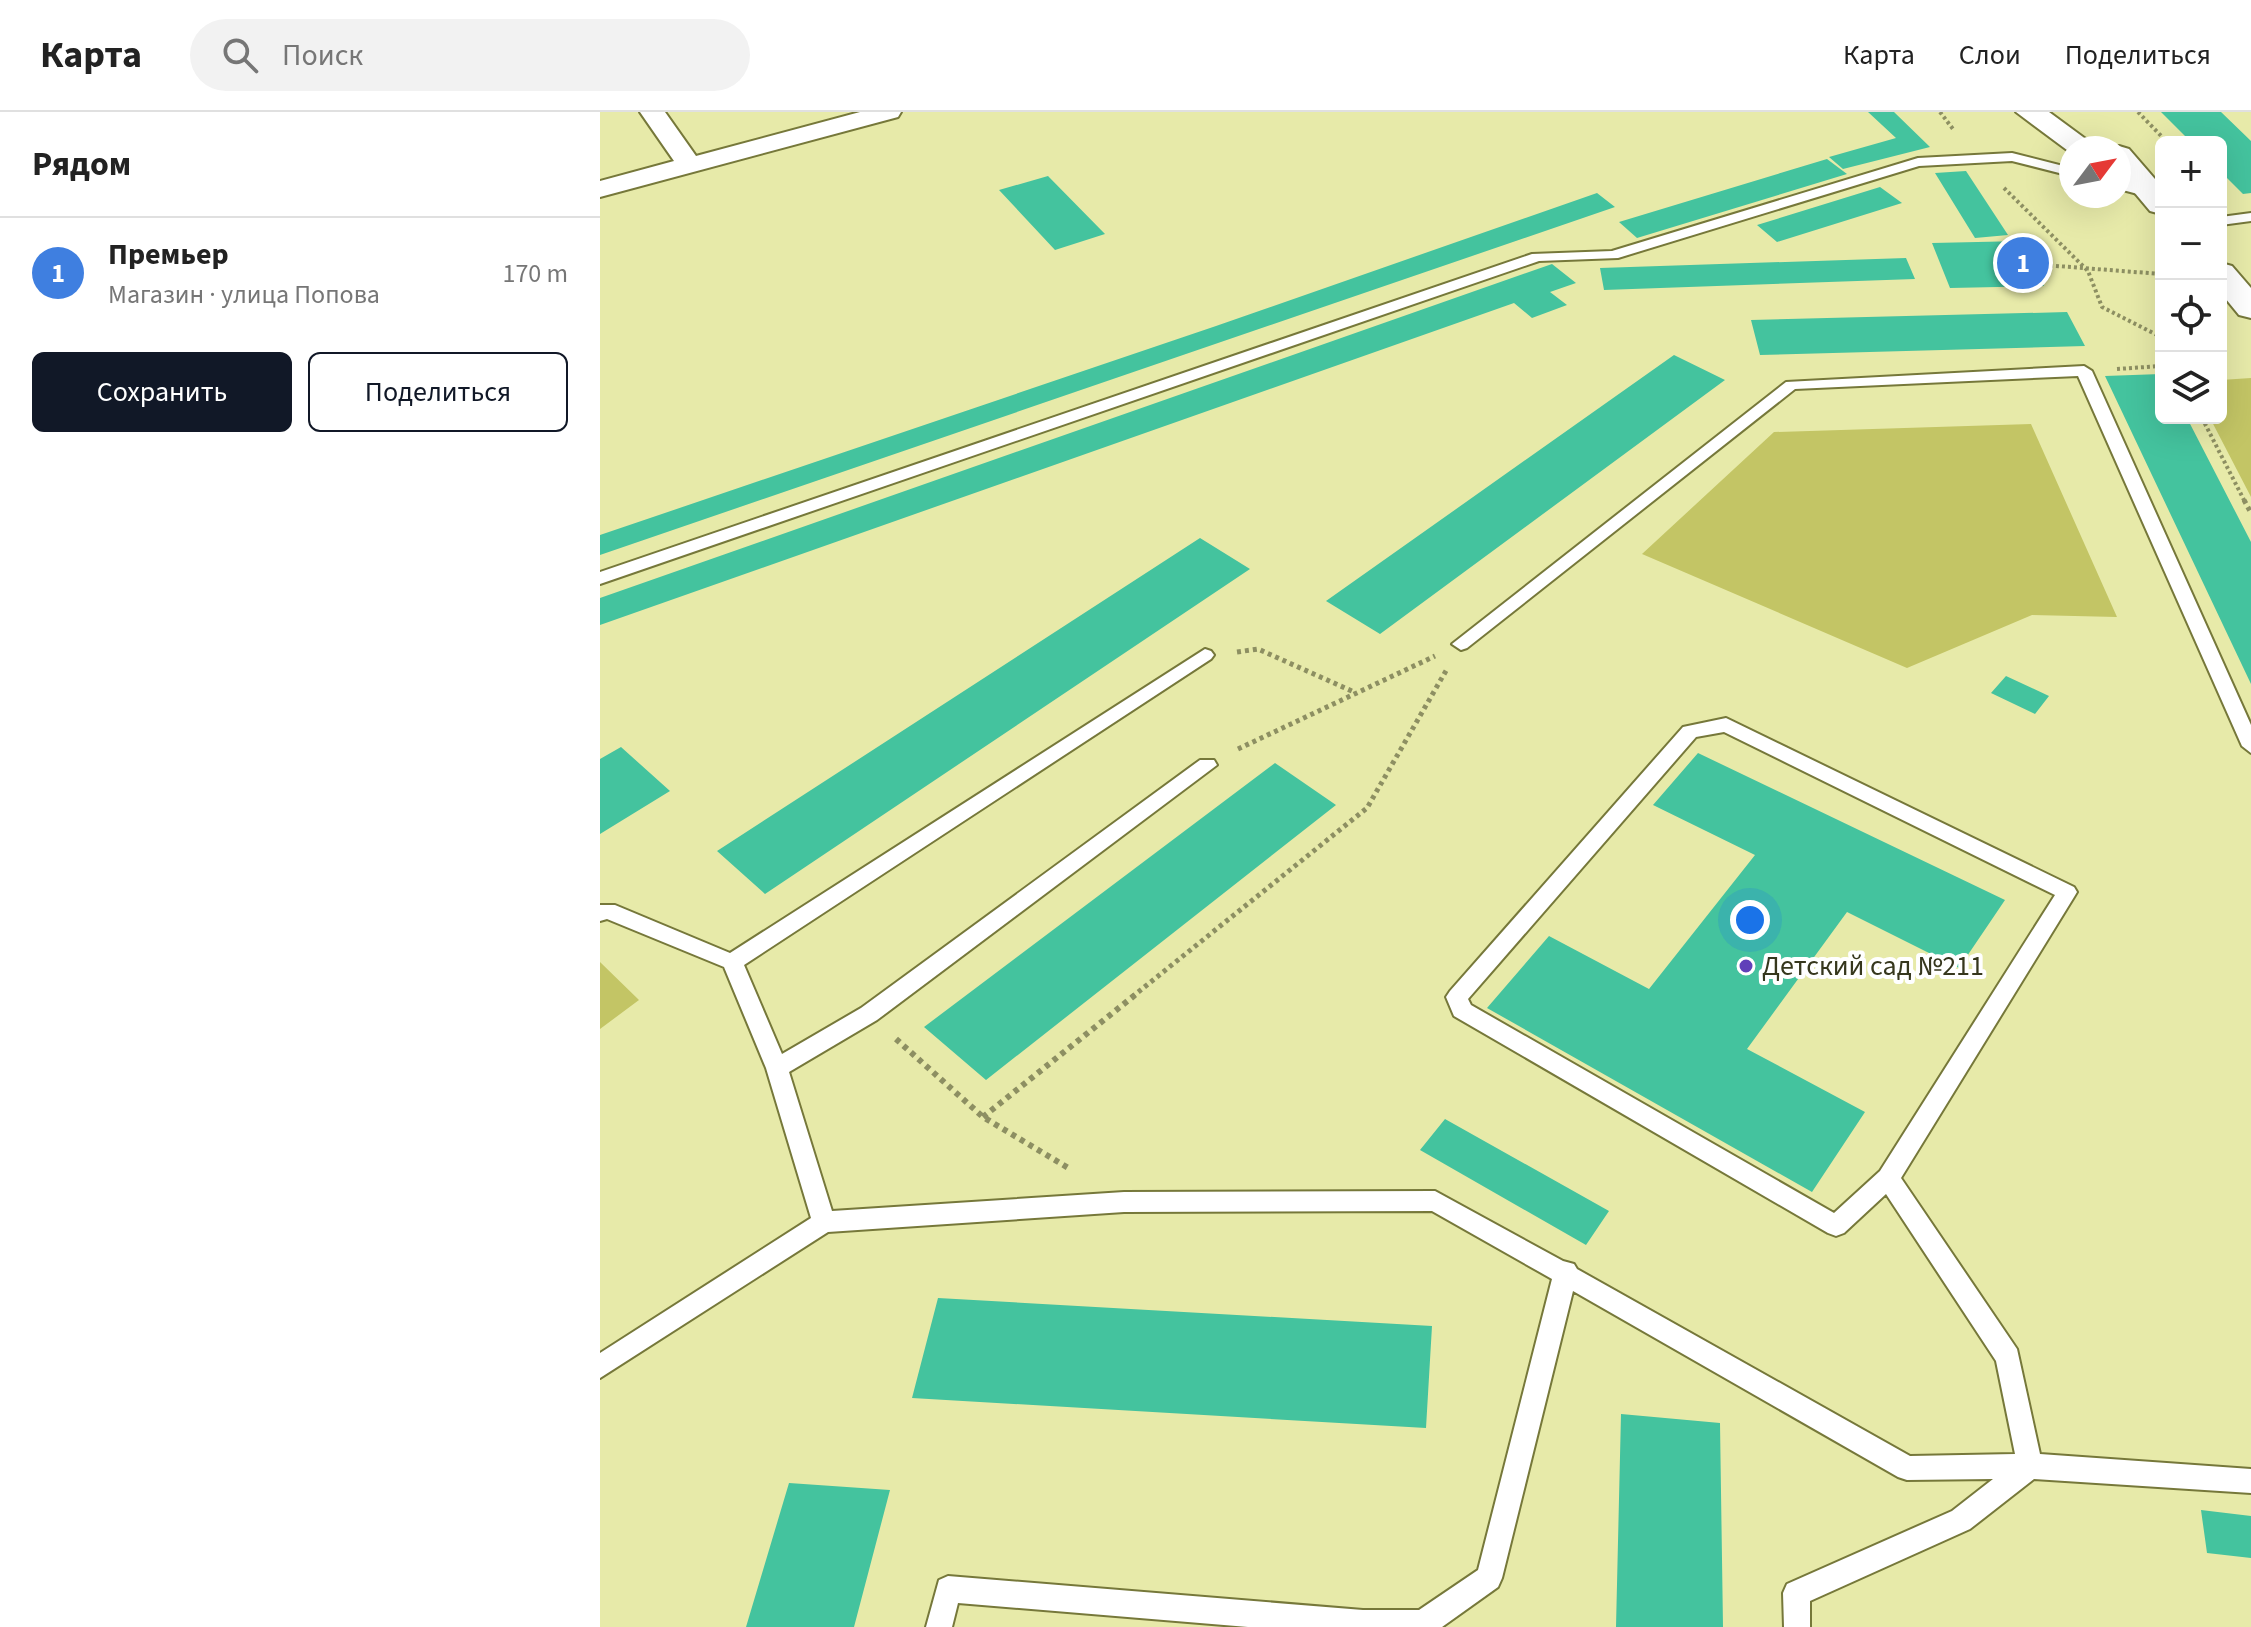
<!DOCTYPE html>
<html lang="ru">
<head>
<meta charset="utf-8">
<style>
	:root { --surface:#fff; --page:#f2f2f2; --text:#222; --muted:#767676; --line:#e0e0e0; --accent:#111827 }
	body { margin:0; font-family:"Source Sans 3",sans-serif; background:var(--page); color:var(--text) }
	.controls { position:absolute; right:24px; top:24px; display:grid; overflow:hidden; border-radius:12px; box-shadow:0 8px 32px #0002 }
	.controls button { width:72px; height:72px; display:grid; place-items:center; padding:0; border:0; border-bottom:2px solid var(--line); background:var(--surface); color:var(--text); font:40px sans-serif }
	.compass { position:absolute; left:1459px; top:24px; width:72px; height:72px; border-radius:50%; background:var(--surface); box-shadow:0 8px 32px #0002; rotate:58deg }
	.you { position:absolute; left:1150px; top:808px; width:28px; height:28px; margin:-20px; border:6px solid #fff; border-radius:50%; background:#1a73e8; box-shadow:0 0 0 12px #1a73e833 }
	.badge { display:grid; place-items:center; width:52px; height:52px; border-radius:50%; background:var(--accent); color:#fff; font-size:26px; font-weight:700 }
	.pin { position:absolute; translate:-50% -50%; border:4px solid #fff; box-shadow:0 2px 8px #0006 }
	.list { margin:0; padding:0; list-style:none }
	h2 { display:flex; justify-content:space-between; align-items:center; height:104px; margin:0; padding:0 32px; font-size:34px }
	h2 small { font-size:26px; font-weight:400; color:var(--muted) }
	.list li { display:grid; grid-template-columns:52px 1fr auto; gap:24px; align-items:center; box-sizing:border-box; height:112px; padding:0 32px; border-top:2px solid var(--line) }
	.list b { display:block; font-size:30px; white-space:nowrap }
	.list p { margin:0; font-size:26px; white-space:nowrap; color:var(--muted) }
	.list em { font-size:26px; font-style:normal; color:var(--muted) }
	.actions { display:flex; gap:16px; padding:24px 32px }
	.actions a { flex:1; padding:18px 0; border:2px solid var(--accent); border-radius:12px; text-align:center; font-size:28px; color:var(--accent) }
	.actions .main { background:var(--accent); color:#fff }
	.icon { flex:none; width:44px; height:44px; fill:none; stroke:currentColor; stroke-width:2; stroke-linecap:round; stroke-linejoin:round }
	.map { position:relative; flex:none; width:1651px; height:1515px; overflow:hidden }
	header { display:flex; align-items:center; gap:48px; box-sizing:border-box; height:112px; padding:0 40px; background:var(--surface); border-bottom:2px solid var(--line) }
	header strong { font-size:38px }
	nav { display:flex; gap:44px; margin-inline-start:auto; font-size:28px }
	.search { width:560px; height:72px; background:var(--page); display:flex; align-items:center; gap:20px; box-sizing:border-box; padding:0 28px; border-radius:44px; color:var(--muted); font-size:30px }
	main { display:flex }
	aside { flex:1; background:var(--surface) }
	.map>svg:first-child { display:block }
	.green { fill:#c3c565 }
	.building { fill:#44c39e }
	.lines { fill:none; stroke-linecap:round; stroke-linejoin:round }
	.lane-casing { stroke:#76783a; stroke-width:4 }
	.street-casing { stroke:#76783a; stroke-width:4 }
	.secondary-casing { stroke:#76783a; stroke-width:4 }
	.path-far2 { stroke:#8d8f62; stroke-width:4; stroke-dasharray:3 3; stroke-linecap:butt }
	.path-far1 { stroke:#8d8f62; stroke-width:5; stroke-dasharray:4 4; stroke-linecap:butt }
	.path { stroke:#8d8f62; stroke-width:6; stroke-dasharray:5 5; stroke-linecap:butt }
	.lane { fill:#fff; fill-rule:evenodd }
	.street { fill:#fff; fill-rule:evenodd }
	.secondary { fill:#fff; fill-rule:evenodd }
	.poi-dot { fill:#6040b9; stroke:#fff; stroke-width:3 }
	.labels { text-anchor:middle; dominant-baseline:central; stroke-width:8; stroke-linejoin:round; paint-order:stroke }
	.poi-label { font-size:28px; fill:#36371d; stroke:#fff; text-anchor:start }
</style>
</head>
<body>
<header>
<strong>Карта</strong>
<div class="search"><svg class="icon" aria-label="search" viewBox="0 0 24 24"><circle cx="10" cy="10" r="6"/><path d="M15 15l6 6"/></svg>Поиск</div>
<nav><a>Карта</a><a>Слои</a><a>Поделиться</a></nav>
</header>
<main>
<aside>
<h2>Рядом<small></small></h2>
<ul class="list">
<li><span class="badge" style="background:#3f7fe0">1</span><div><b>Премьер</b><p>Магазин · улица Попова</p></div><em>170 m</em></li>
</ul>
<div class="actions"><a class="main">Сохранить</a><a>Поделиться</a></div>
</aside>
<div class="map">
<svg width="1651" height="1515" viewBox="0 0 1651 1515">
	<rect width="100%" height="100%" fill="#e7eaa9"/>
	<path class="green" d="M1651 266V385L1610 306H1621V268Z
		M1431 312 1517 505 1432 503 1307 556 1042 442 1174 320Z
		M0 850 39 888 0 917Z"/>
	<path class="building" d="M1268 0H1294L1330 35 1243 57 1229 45 1296 26Z
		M1561 0H1621L1651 29V81L1643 82 1621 60V30H1591Z
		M1227 47 1247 62 1037 126 1019 110Z
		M1366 59 1408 123 1375 126 1335 61Z
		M448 64 505 122 455 138 399 78Z
		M1280 75 1302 91 1177 130 1157 113Z
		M997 81 1015 95 0 443V423L616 214Z
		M1423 129 1444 174 1350 176 1332 131Z
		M1306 146 1315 167 1004 178 1000 156Z
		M952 152 976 171 950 180 967 193 932 206 914 191 0 513V486Z
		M1467 200 1485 234 1160 243 1151 208Z
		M1074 243 1125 268 780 522 726 489Z
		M1561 262V306H1587L1651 430V572L1505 264Z
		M600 426 650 457 165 782 117 739Z
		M1406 564 1449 584 1435 602 1391 581Z
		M21 635 70 679 0 722V647Z
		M1098 641 1405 788 1359 856 1247 800 1147 937 1265 1000 1212 1080 887 896 949 824 1049 877 1155 743 1053 693Z
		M675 651 736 693 386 968 324 915Z
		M845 1007 1009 1099 986 1133 820 1038Z
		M338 1186 832 1214 826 1316 312 1286Z
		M1021 1302 1120 1311 1123 1515H1016Z
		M189 1371 290 1378 254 1515H146Z
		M1601 1398 1651 1404V1446L1607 1441Z"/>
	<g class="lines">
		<g class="lane-casing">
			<path id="lane" d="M1412 41 1471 56V64L1412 49 1319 54 1018 146 939 149 0 472V460L932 142 1012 139 1318 46Z
				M1519 69 1554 78 1556 81 1549 85 1519 77Z
				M1651 101V109L1621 113V105Z
				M1484 254 1492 259 1651 613V641L1642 634 1478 264 1195 277 867 536 861 538 852 532 1186 270Z
				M605 537 611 539 614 543 611 547 144 853 182 942 261 896 600 648H614L617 653 277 908 189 960 232 1099 524 1080 835 1079 963 1149 974 1152 977 1157 1310 1344 1415 1342 1396 1249 1286 1082 1244 1121 1236 1124 1228 1121 854 904 846 885 850 879 1083 615 1126 606 1474 775 1477 780 1474 785 1301 1066 1417 1237 1440 1342 1651 1357V1381L1434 1367 1370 1417 1210 1489V1515H1184L1183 1481 1187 1472 1352 1399 1393 1367 1307 1368 1298 1365 973 1179 902 1466 898 1475 842 1515H648L358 1491 352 1515H326L339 1468 348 1464 763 1498H819L878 1458 952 1167 832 1099 524 1100 228 1120 0 1266V1241L211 1106 166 956 124 855 7 807 0 809V793H15L130 841ZM1124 620 1455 783 1280 1059 1234 1101 871 893 868 887 1096 625Z"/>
		</g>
		<g class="street-casing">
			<path id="street" d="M40 0H65L96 44 260 0H301L298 5 0 85V69L74 49Z"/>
		</g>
		<g class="secondary-casing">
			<path id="secondary" d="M1416 0H1449L1498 36H1471V41Z
				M1519 34 1529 37 1561 74V102L1550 99 1519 62V36H1512Z
				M1621 151 1632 154 1651 176V206L1639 203 1621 181Z"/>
		</g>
		<path class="path-far2" d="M1340 0 1353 17
			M1538 0 1567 30
			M1404 76 1488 159 1502 195 1561 225
			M1444 153 1561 162
			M1517 257 1561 254
			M1602 306 1645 390"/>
		<path class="path-far1" d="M1644 388 1651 401
			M637 540 658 537 754 580
			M638 637 835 544
			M532 885 767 696 847 557"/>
		<path class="path" d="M296 927 383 1005 470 1057
			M383 1005 535 883"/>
		<use href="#lane" class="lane"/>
		<use href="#street" class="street"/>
		<use href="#secondary" class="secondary"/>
	</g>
	<circle class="poi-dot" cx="1146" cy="854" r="8"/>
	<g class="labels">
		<g class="poi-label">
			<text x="1162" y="854">Детский сад №211</text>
		</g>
	</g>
</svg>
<div class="controls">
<button>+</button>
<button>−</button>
<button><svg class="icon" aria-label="locate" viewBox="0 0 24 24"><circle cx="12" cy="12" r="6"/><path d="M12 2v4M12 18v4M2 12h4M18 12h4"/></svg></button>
<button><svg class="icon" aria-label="layers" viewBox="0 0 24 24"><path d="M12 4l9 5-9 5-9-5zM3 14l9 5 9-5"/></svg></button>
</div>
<svg class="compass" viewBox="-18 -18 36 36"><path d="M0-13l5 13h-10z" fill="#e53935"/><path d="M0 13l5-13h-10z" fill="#767676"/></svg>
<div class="you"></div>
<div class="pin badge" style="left:1423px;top:151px;background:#3f7fe0">1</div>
</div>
</main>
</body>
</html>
